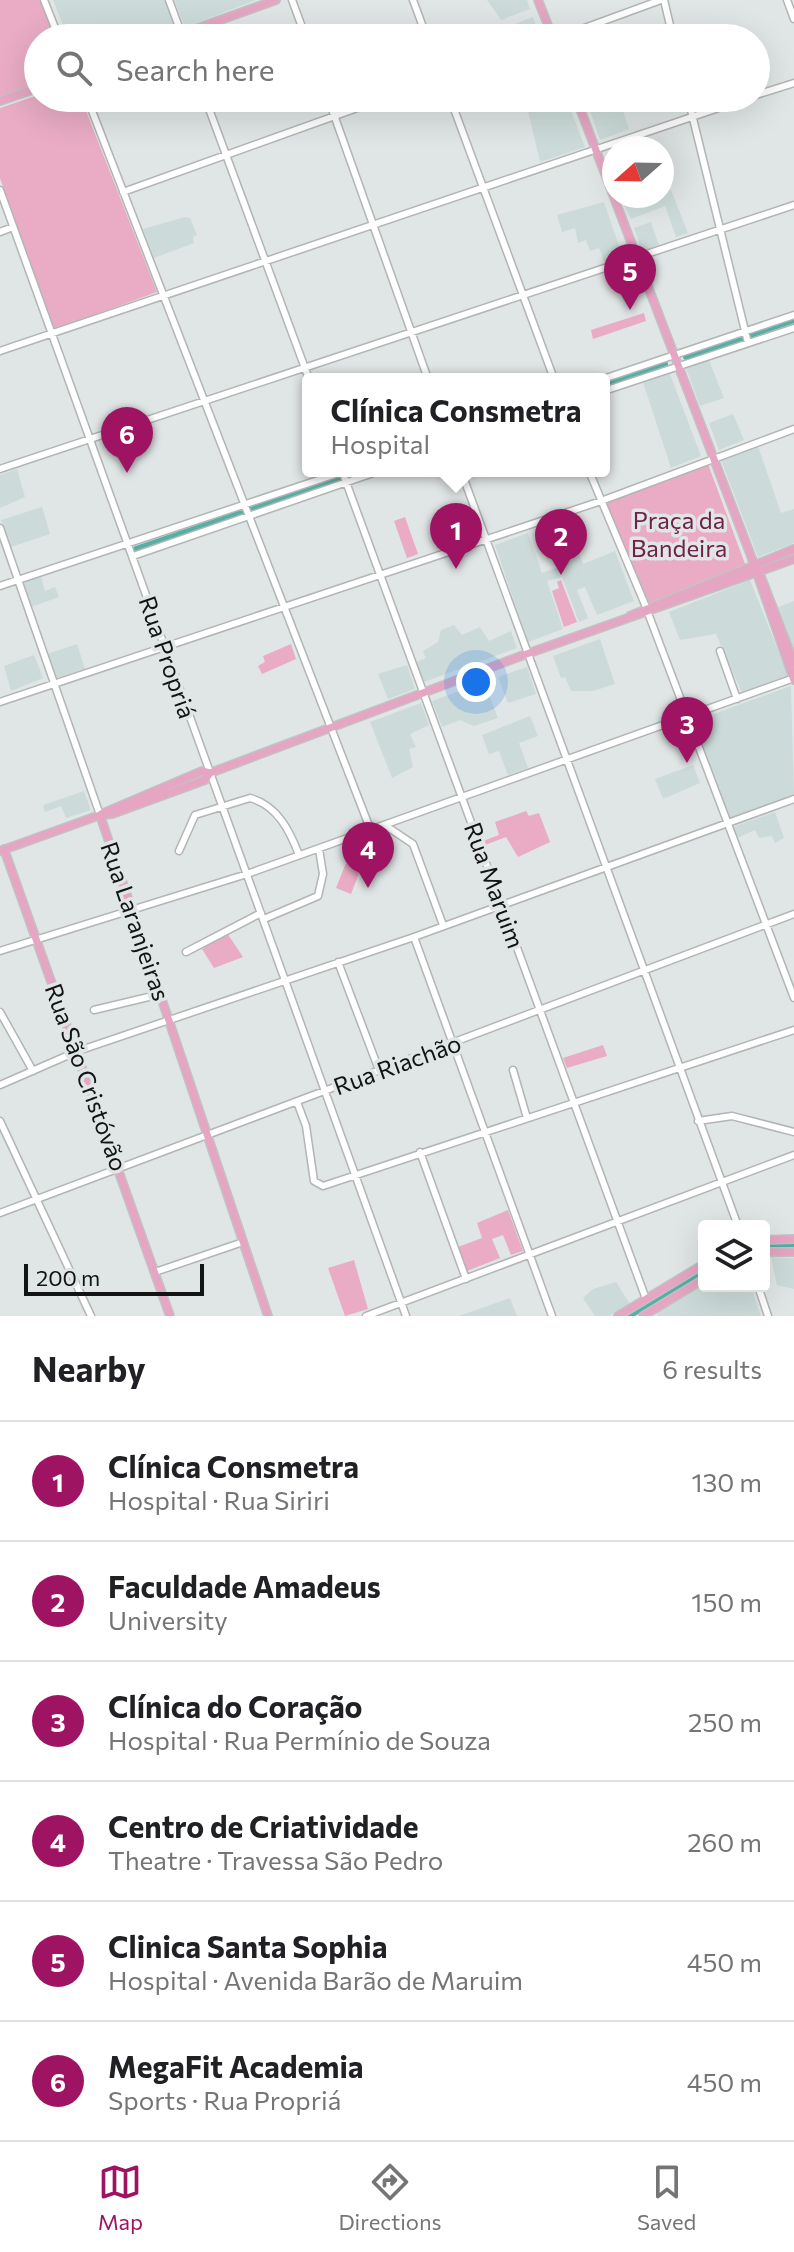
<!DOCTYPE html>
<html lang="en">
<head>
<meta charset="utf-8">
<style>
	:root { --surface:#fff; --page:#f6f6f6; --text:#202124; --muted:#757577; --line:#e0e0e0; --accent:#9e1462 }
	body { margin:0; font-family:Commissioner,sans-serif; background:var(--page); color:var(--text) }
	.controls { position:absolute; right:24px; bottom:24px; display:grid; overflow:hidden; border-radius:8px; box-shadow:0 8px 32px #0002 }
	.controls button { width:72px; height:72px; display:grid; place-items:center; padding:0; border:0; border-bottom:2px solid var(--line); background:var(--surface); color:var(--text); font:40px sans-serif }
	.compass { position:absolute; left:602px; top:136px; width:72px; height:72px; border-radius:50%; background:var(--surface); box-shadow:0 8px 32px #0002; rotate:250deg }
	.scale { position:absolute; left:24px; bottom:20px; width:180px; box-sizing:border-box; padding-left:8px; border:4px solid #121414; border-top:0; font-size:22px; line-height:28px; white-space:nowrap; color:#121414; -webkit-text-stroke:6px #e0e5e5; paint-order:stroke }
	.you { position:absolute; left:476px; top:682px; width:28px; height:28px; margin:-20px; border:6px solid #fff; border-radius:50%; background:#1a73e8; box-shadow:0 0 0 12px #1a73e833 }
	.badge { display:grid; place-items:center; width:52px; height:52px; border-radius:50%; background:var(--accent); color:#fff; font-size:26px; font-weight:700 }
	.pin { position:absolute; translate:-50% -66px; filter:drop-shadow(0 2px 4px #0008) }
	.pin::after { content:''; position:absolute; top:42px; width:28px; height:24px; background:inherit; clip-path:polygon(0 0,100% 0,50% 100%) }
	.popup { position:absolute; left:302px; top:373px; width:308px; height:104px; box-sizing:border-box; display:grid; place-content:center; border-radius:8px; background:var(--surface); filter:drop-shadow(0 2px 6px #0005); font-size:26px; white-space:nowrap; color:var(--muted) }
	.popup b { font-size:30px; color:var(--text) }
	.popup::after { content:''; position:absolute; left:50%; top:100%; margin-left:-16px; border:16px solid transparent; border-top-color:var(--surface) }
	.list { margin:0; padding:0; list-style:none }
	h2 { display:flex; justify-content:space-between; align-items:center; height:104px; margin:0; padding:0 32px; font-size:34px }
	h2 small { font-size:26px; font-weight:400; color:var(--muted) }
	.list li { display:grid; grid-template-columns:52px 1fr auto; gap:24px; align-items:center; box-sizing:border-box; height:120px; padding:0 32px; border-top:2px solid var(--line) }
	.list b { display:block; font-size:30px; white-space:nowrap }
	.list p { margin:0; font-size:26px; white-space:nowrap; color:var(--muted) }
	.list em { font-size:26px; font-style:normal; color:var(--muted) }
	.icon { flex:none; width:44px; height:44px; fill:none; stroke:currentColor; stroke-width:2; stroke-linecap:round; stroke-linejoin:round }
	.map { position:relative; flex:none; width:794px; height:1316px; overflow:hidden }
	.search { position:absolute; background:var(--surface); box-shadow:0 8px 32px #0002; left:24px; right:24px; top:24px; height:88px; display:flex; align-items:center; gap:20px; box-sizing:border-box; padding:0 28px; border-radius:44px; color:var(--muted); font-size:30px }
	.sheet { height:824px; background:var(--surface) }
	nav { display:flex; justify-content:space-around; align-items:center; box-sizing:border-box; height:112px; border-top:2px solid var(--line); background:var(--surface); font-size:22px; color:var(--muted) }
	nav a { display:grid; justify-items:center; gap:4px }
	nav .on { color:var(--accent) }
	.map>svg:first-child { display:block }
	.built { fill:#ccdbd9 }
	.green { fill:#e9acc4 }
	.lines { fill:none; stroke-linecap:round; stroke-linejoin:round }
	.canal { stroke:#54afa6; stroke-width:6 }
	.minor-casing { stroke:#b1b6b5; stroke-width:9 }
	.major-casing { stroke:#c1c2c2; stroke-width:10 }
	.minor { stroke:#fff; stroke-width:6 }
	.major { stroke:#e6a5c3; stroke-width:7 }
	.labels { text-anchor:middle; dominant-baseline:central; stroke-width:7; stroke-linejoin:round; paint-order:stroke }
	.park-label { font-size:24px; fill:#6f2148; stroke:#e0e5e5 }
	.street-label { font-size:24px; fill:#121414; stroke:#e0e5e5 }
</style>
</head>
<body>
<div class="map">
<svg width="794" height="1316" viewBox="0 0 794 1316">
	<rect width="100%" height="100%" fill="#e0e5e5"/>
	<path class="built" d="M53 0H165L176 30 155 38H68Z
		M174 0H256L185 27Z
		M487 0H527L530 9 501 20Z
		M533 17 540 36 509 38 505 28Z
		M525 98H566L585 147 540 162Z
		M612 98H619L629 129 600 140 589 107Z
		M663 184 666 192 671 190 688 233 676 237 665 206 631 219 621 199 662 196Z
		M604 202 623 257 605 264 599 248 590 251 586 240 578 243 575 228 562 232 557 215Z
		M185 217 190 218 197 235 193 237 194 243 154 258 143 229Z
		M651 222 659 245 642 251 634 228Z
		M709 360 724 398 700 406 686 368Z
		M670 374 701 456 671 468 643 382Z
		M733 414 744 440 719 450 709 423Z
		M758 446 781 513 794 509V543L758 557 721 460Z
		M17 469 25 497 0 508V475Z
		M42 507 50 534 11 547 1 520Z
		M566 517 583 564 615 551 634 601 597 615 585 587 577 590 588 618 579 622 562 577 547 581 563 629 528 642 495 545 528 533 542 573 558 567 543 525Z
		M41 577 45 591 55 587 59 597 31 607 23 583Z
		M750 580 788 675 742 693 716 634 680 640 669 612Z
		M794 601V652L776 608Z
		M454 625 462 635 480 627 489 641 511 631 517 648 424 682 416 662 426 658 423 651 438 642 441 630Z
		M600 639 615 684 593 691H571L565 677 561 678 553 656Z
		M77 644 85 669 56 678 47 654Z
		M34 655 43 678 11 691 4 666Z
		M407 665 415 689 388 699 378 674Z
		M527 667 536 694 508 703 498 677Z
		M484 682 498 718 474 726 460 720 442 727 432 701Z
		M791 686 794 795 728 821 689 723Z
		M421 703 429 725 410 734 416 747 409 749 413 767 392 778 370 722Z
		M530 716 538 736 519 743 528 768 508 775 499 751 489 754 482 735Z
		M693 765 700 783 663 799 655 779Z
		M84 791 91 810 66 818 61 806 45 812 43 805Z
		M775 812 784 838 775 843 772 836 759 838 755 830 737 838 733 827Z
		M771 1257 794 1258V1289L777 1285Z
		M616 1282 630 1304 609 1316H595L583 1298 593 1289Z
		M704 1285 751 1286 761 1316H658L656 1309Z
		M510 1298 517 1316H459Z"/>
	<path class="green" d="M0 0H40L55 38H38V84L0 98Z
		M38 95V98H81L157 292 53 330 0 178V108Z
		M644 313 646 321 593 339 591 330Z
		M708 464 745 564 649 603 606 503Z
		M405 517 418 554 407 558 394 521Z
		M561 580 577 622 564 627 552 591 559 588 557 582Z
		M291 644 296 659 262 674 258 666 265 662 263 656Z
		M526 811 529 816 539 813 550 842 518 857 506 837 485 845 483 841 499 835 495 822Z
		M346 863 361 868 351 894 336 888Z
		M227 933 243 957 214 968 202 949Z
		M603 1045 607 1056 567 1068 563 1058Z
		M508 1210 523 1251 511 1255 503 1235 492 1239 500 1258 467 1271 458 1247 482 1238 477 1223Z
		M354 1260 368 1309 345 1316 328 1268Z"/>
	<g class="lines">
		<path class="canal" d="M686 357 794 320
			M604 385 665 364
			M136 549 363 471
			M764 1245 794 1246
			M629 1316 704 1271"/>
		<g class="minor-casing">
			<path id="minor" d="M44 0 59 38
				M169 0 183 38
				M292 0 306 38
				M413 0 427 38
				M664 0 673 38
				M787 0 794 19
				M557 38 661 0
				M756 95 794 83
				M87 98 371 831
				M205 98 309 379
				M328 98 428 379
				M450 98 554 379
				M688 98 748 343
				M0 190 406 1316
				M123 192 385 98
				M0 232 13 227
				M0 351 748 98
				M603 379 794 315
				M604 391 794 328
				M0 469 794 205
				M342 471 646 1299
				M461 471 738 1226
				M589 471 646 607
				M0 528 100 815
				M133 556 379 471
				M0 586 345 471
				M648 613 794 998
				M720 651 737 699
				M0 702 601 501 794 429
				M386 826 413 844 443 925
				M179 851 195 815 250 798C277 805 290 831 299 855
				M264 919 318 896 323 874 319 849
				M414 937 552 1316
				M0 951 247 874 794 678
				M186 952 261 913
				M338 962 379 1070
				M94 1010 161 994
				M0 1012 33 1071
				M513 1070 527 1118
				M0 1085 78 1051 414 937 794 799
				M297 1102 306 1126 314 1181 323 1186 794 1030
				M0 1121 91 1316
				M698 1121 732 1116 794 1132
				M420 1152 466 1279
				M0 1213 794 914
				M155 1272 243 1242
				M758 1286 768 1316
				M366 1316 794 1155"/>
		</g>
		<g class="major-casing">
			<path id="major" d="M538 0 553 38
				M170 38 276 0
				M576 98 751 556 794 680
				M0 101 38 88
				M758 569 794 663
				M630 616 794 549
				M101 814 202 771 210 773
				M100 815 268 1316
				M4 849 170 1316
				M0 851 100 815 112 814 205 780 210 773 521 656 794 559
				M764 1240 794 1239
				M764 1252H794
				M618 1316 704 1264
				M643 1316 704 1279"/>
		</g>
		<use href="#minor" class="minor"/>
		<use href="#major" class="major"/>
	</g>
	<g class="labels">
		<g class="park-label">
			<text x="679" y="519">Praça da<tspan x="679" dy="28">Bandeira</tspan></text>
		</g>
		<g class="street-label">
			<text transform="translate(168 657) rotate(71)">Rua Propriá</text>
			<text transform="translate(495 885) rotate(70)">Rua Maruim</text>
			<text transform="translate(136 921) rotate(71)">Rua Laranjeiras</text>
			<text transform="translate(397 1064) rotate(-20)">Rua Riachão</text>
			<text transform="translate(87 1077) rotate(70)">Rua São Cristóvão</text>
		</g>
	</g>
</svg>
<div class="controls">
<button><svg class="icon" aria-label="layers" viewBox="0 0 24 24"><path d="M12 4l9 5-9 5-9-5zM3 14l9 5 9-5"/></svg></button>
</div>
<svg class="compass" viewBox="-18 -18 36 36"><path d="M0-13l5 13h-10z" fill="#e53935"/><path d="M0 13l5-13h-10z" fill="#757577"/></svg>
<div class="scale">200 m</div>
<div class="you"></div>
<div class="pin badge" style="left:456px;top:569px">1</div>
<div class="popup"><b>Clínica Consmetra</b>Hospital</div>
<div class="pin badge" style="left:561px;top:575px">2</div>
<div class="pin badge" style="left:687px;top:763px">3</div>
<div class="pin badge" style="left:368px;top:888px">4</div>
<div class="pin badge" style="left:630px;top:310px">5</div>
<div class="pin badge" style="left:127px;top:473px">6</div>
<div class="search"><svg class="icon" aria-label="search" viewBox="0 0 24 24"><circle cx="10" cy="10" r="6"/><path d="M15 15l6 6"/></svg>Search here</div>
</div>
<section class="sheet">
<h2>Nearby<small>6 results</small></h2>
<ul class="list">
<li><span class="badge">1</span><div><b>Clínica Consmetra</b><p>Hospital · Rua Siriri</p></div><em>130 m</em></li>
<li><span class="badge">2</span><div><b>Faculdade Amadeus</b><p>University</p></div><em>150 m</em></li>
<li><span class="badge">3</span><div><b>Clínica do Coração</b><p>Hospital · Rua Permínio de Souza</p></div><em>250 m</em></li>
<li><span class="badge">4</span><div><b>Centro de Criatividade</b><p>Theatre · Travessa São Pedro</p></div><em>260 m</em></li>
<li><span class="badge">5</span><div><b>Clinica Santa Sophia</b><p>Hospital · Avenida Barão de Maruim</p></div><em>450 m</em></li>
<li><span class="badge">6</span><div><b>MegaFit Academia</b><p>Sports · Rua Propriá</p></div><em>450 m</em></li>
</ul>
</section>
<nav>
<a class="on"><svg class="icon" aria-label="map" viewBox="0 0 24 24"><path d="M3 6l6-2 6 2 6-2v14l-6 2-6-2-6 2zM9 4v14M15 6v14"/></svg>Map</a>
<a><svg class="icon" aria-label="directions" viewBox="0 0 24 24"><path d="M12 3l9 9-9 9-9-9zM9 14v-3h6M13 9l2 2-2 2"/></svg>Directions</a>
<a><svg class="icon" aria-label="saved" viewBox="0 0 24 24"><path d="M7 4h10v16l-5-4-5 4z"/></svg>Saved</a>
</nav>
</body>
</html>
